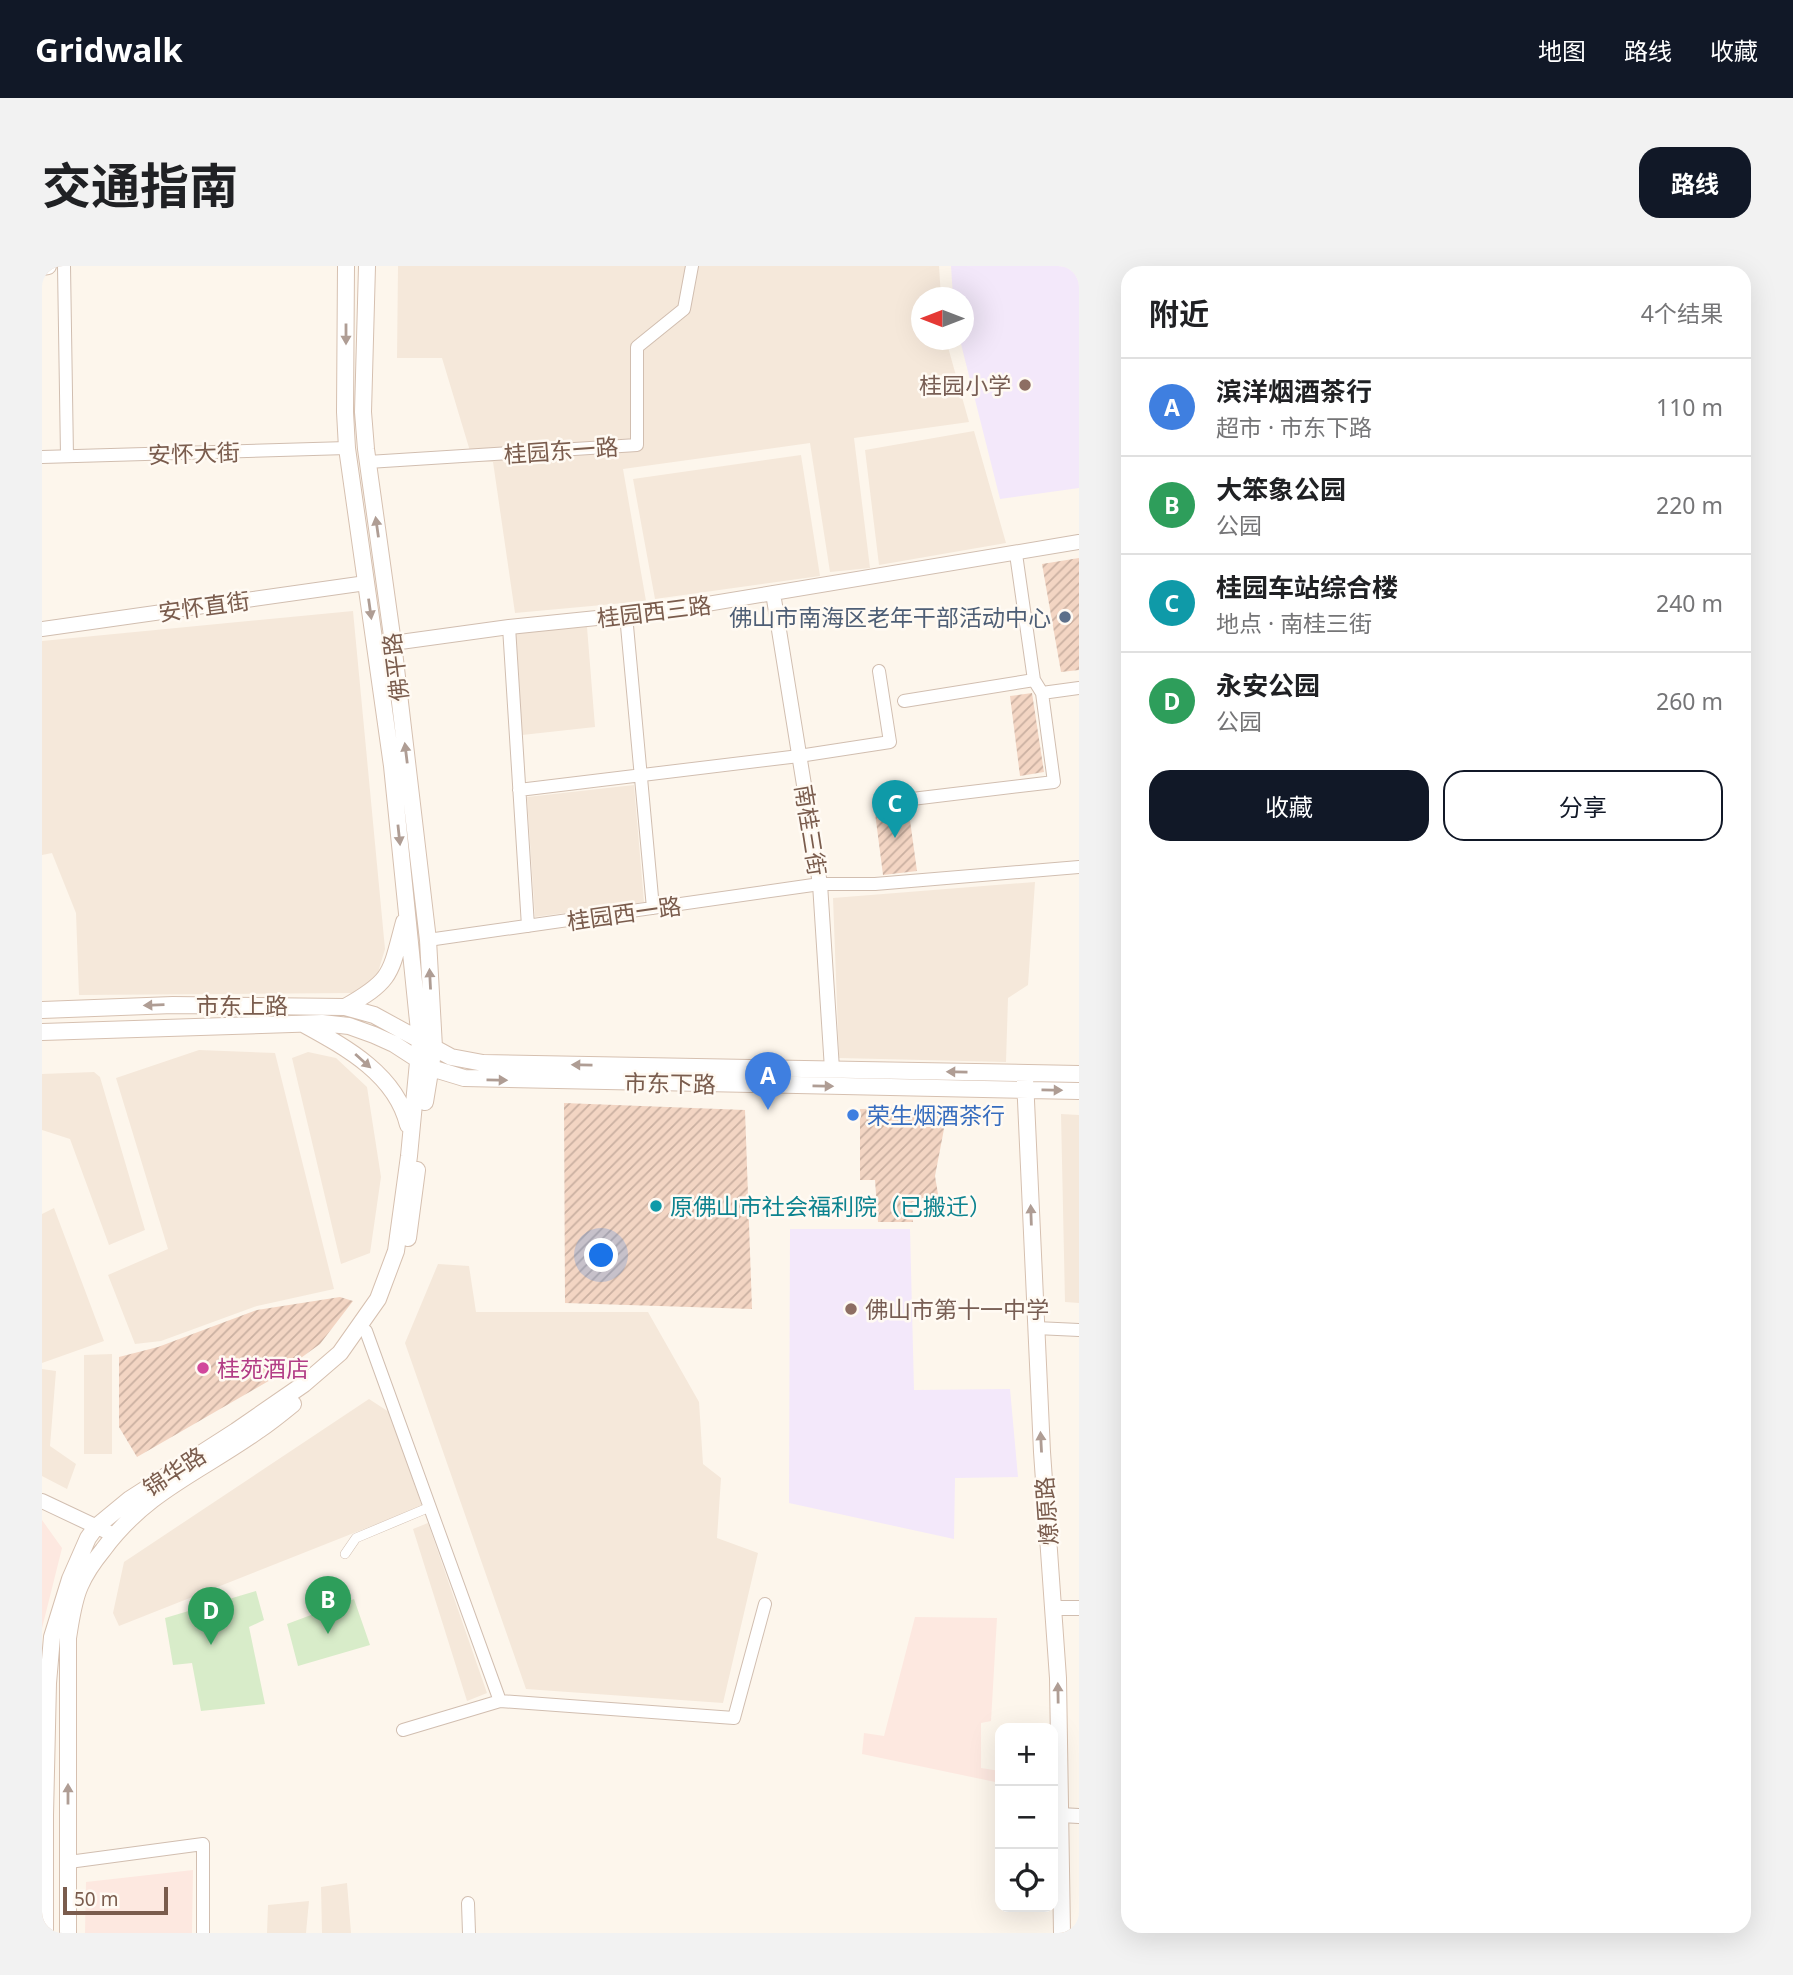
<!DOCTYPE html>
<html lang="zh">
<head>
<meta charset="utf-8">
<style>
	:root { --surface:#fff; --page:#f2f2f2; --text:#202124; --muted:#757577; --line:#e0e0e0; --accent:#111827 }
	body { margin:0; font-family:"Noto Sans","Noto Sans SC",sans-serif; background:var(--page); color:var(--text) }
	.controls { position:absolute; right:21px; bottom:21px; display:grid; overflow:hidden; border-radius:14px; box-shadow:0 7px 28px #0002 }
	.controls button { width:63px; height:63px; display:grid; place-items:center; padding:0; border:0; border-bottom:2px solid var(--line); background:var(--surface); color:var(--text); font:35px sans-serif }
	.compass { position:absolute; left:869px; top:21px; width:63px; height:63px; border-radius:50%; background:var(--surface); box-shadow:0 7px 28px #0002; rotate:270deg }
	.scale { position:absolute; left:21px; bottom:18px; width:105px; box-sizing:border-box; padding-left:7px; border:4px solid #7a5c4d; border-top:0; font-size:19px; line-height:24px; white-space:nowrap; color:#7a5c4d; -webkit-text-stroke:5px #fffaf3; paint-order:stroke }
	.you { position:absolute; left:560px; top:990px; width:24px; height:24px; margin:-18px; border:5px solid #fff; border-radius:50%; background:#1a73e8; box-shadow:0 0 0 10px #1a73e833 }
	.badge { display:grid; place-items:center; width:46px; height:46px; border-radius:50%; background:var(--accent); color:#fff; font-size:23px; font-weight:700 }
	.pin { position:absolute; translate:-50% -58px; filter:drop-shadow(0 2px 4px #0008) }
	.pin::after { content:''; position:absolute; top:37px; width:24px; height:21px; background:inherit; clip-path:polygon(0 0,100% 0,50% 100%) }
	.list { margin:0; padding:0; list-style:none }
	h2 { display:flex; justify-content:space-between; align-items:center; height:91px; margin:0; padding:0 28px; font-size:30px }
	h2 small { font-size:23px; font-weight:400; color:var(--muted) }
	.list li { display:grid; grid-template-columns:46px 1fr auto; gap:21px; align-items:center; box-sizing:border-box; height:98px; padding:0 28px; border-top:2px solid var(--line) }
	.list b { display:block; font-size:26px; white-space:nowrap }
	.list p { margin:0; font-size:23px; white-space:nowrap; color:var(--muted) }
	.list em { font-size:23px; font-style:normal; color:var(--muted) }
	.actions { display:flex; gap:14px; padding:21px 28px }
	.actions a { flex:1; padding:16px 0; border:2px solid var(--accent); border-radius:21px; text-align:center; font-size:24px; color:var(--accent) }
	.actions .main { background:var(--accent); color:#fff }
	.icon { flex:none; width:38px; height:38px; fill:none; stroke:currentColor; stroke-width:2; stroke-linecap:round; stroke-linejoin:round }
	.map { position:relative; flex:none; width:1037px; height:1667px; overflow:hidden; border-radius:21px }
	header { display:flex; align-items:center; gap:42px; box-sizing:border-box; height:98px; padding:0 35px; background:var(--accent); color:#fff }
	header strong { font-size:33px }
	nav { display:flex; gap:38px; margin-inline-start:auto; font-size:24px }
	.intro { display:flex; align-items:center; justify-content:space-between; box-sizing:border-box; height:168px; padding:0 42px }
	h1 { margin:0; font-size:49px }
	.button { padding:18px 32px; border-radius:21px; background:var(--accent); color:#fff; font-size:24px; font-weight:700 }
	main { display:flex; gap:42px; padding:0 42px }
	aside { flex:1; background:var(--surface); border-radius:21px; box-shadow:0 7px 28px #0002 }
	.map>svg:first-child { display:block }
	.residential { fill:#f5e8da }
	.commercial { fill:#fde8e0 }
	.education { fill:#f3e8fa }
	.green { fill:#d8ecc9 }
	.building { fill:url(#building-hatch) }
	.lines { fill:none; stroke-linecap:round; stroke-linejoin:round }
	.pedestrian-casing { stroke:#d1beb0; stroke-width:10 }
	.minor-casing { stroke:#d1beb0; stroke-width:14 }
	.tertiary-casing { stroke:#d1beb0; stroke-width:16 }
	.secondary-casing { stroke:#d6c0b0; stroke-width:18 }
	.pedestrian { stroke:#fff; stroke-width:9 }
	.minor { stroke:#fff; stroke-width:12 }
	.tertiary { stroke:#fff; stroke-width:14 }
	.secondary { stroke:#fff; stroke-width:16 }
	.oneway { fill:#af9d94 }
	.education-dot { fill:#8d6e63; stroke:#fffaf3; stroke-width:2.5 }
	.service-dot { fill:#5c6f8a; stroke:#fffaf3; stroke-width:2.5 }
	.shop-dot { fill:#3f7fe0; stroke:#fffaf3; stroke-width:2.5 }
	.culture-dot { fill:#0f9aa8; stroke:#fffaf3; stroke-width:2.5 }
	.hotel-dot { fill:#d1479c; stroke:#fffaf3; stroke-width:2.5 }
	.labels { text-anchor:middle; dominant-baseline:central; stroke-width:5; stroke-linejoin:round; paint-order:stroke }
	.education-label { font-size:23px; fill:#785e54; stroke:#fffaf3; text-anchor:end }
	.street-label { font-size:23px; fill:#7a5c4d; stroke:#fffaf3 }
	.service-label { font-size:23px; fill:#4e5e75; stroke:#fffaf3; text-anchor:end }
	.shop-label { font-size:23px; fill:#366cbe; stroke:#fffaf3; text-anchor:start }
	.culture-label { font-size:23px; fill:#0d838f; stroke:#fffaf3; text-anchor:start }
	.hotel-label { font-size:23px; fill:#b23c85; stroke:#fffaf3; text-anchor:start }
</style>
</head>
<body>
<header>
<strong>Gridwalk</strong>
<nav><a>地图</a><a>路线</a><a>收藏</a></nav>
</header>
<div class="intro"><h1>交通指南</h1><a class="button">路线</a></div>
<main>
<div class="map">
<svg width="1037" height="1667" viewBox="0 0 1037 1667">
	<defs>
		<pattern id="building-hatch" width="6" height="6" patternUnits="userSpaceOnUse" patternTransform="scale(1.75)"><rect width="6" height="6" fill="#f3d5c3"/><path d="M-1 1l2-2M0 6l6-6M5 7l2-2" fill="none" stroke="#cab0a1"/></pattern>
	</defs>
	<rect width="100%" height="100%" fill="#fdf6ec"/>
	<path class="residential" d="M356 0H897L899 31 880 32V74H904L927 156 812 172 828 302 788 306 768 177 581 203 604 335 473 347 451 196 431 195 400 92H355Z
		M932 165 964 277 837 299 823 184Z
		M759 189 778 310 613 333 591 213Z
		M311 345 343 683 334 713 312 727 37 729 34 647 10 587 0 589V375Z
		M545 361 553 461 480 469 471 365Z
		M592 519 602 636 493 651 485 531Z
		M993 616 986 719 966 732 964 796 797 792 791 632Z
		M157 784 233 787 292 1023 215 1040 119 1075 93 1078 66 1009 126 983 74 812Z
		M266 786 294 792 325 821 339 911 328 987 299 998 250 792Z
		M52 806 58 811 103 964 67 979 28 873 0 864V808Z
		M1019 848 1037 849V1037L1023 1036Z
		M12 942 62 1075 0 1097V948Z
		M396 998 427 1000 434 1046H606L657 1136 661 1198 679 1212 675 1272 716 1287 681 1437 484 1423 363 1077Z
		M70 1088V1188H42V1089Z
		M0 1103 14 1105 8 1180 34 1198 25 1223 0 1210Z
		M327 1133 347 1146 380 1240 77 1360 71 1347 82 1296Z
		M386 1257 445 1427 425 1435 371 1263Z
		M305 1617 309 1667H280L279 1621Z
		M267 1635 264 1667H225L226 1639Z"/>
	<path class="commercial" d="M0 1254 20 1282 0 1362Z
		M873 1351 955 1352 949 1455 939 1457V1502L958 1505V1517L820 1488 822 1467 842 1470Z
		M151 1604 150 1667H43L44 1616Z"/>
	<path class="education" d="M909 0H1037V222L958 233 918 74H922V32L911 31Z
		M748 963H868L872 1124 968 1123 976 1211 913 1212 912 1273 747 1237Z"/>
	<path class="green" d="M214 1325 222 1354 207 1361 223 1438 159 1445 150 1397 131 1399 123 1352Z
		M312 1333 328 1379 256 1400 245 1358Z"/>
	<path class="building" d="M1037 292V404L1019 406 1000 298Z
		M990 427 1002 506 978 510 968 430Z
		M861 533 866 540 875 605 841 609 832 539Z
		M522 837 703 844 710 1043 523 1037Z
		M906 842 893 910 897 934 870 936 871 956H836L833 914H818V843Z
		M298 1031 311 1035 278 1078 230 1113 95 1191 77 1161V1091L116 1081 215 1044Z"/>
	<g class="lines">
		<g class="pedestrian-casing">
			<path id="pedestrian" d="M303 1288 314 1272 388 1241"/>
		</g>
		<g class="minor-casing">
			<path id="minor" d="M22 0 25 190
				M0 191 305 182
				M326 196 595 179V81L642 43 650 0
				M584 349 611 642
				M467 361 486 660
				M1000 427 1037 422
				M862 435 992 414
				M477 524 757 490 848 476 837 405
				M870 533 1012 516 1000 427 992 414 974 288
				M386 674 778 618H833L1037 601
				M994 1062 1037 1064
				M324 1065 458 1435
				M361 1464 458 1435 692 1452 723 1338
				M27 1596 161 1578V1667
				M426 1637 427 1667"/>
		</g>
		<g class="tertiary-casing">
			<path id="tertiary" d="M731 327 778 618 790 803
				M0 363 324 317
				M351 377 467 361 623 345 1037 276
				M0 1235 72 1269
				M1012 1342H1037
				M1018 1549 1037 1550"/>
		</g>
		<g class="secondary-casing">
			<path id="secondary" d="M325 0 321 146 324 183 351 377 386 674 392 781 383 836
				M0 1 6 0
				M303 741C351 714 348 708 362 656
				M0 744 131 739 303 741 332 749 409 791 441 797 1037 808
				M263 759C305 782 354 809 366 859
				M0 766 280 757 307 760 332 769 352 778 389 802 422 812 1037 825
				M983 813 1000 1186 1016 1412 1020 1667
				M366 972 375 904
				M3 1667V1549L6 1417 10 1371 28 1313 46 1272 54 1261 88 1233 194 1165 262 1118 298 1087 336 1033 354 985 367 890 378 775 350 500 305 182 303 146 304 0
				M26 1667V1372C29 1354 31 1336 38 1320 44 1306 52 1295 61 1284 104 1225 160 1205 217 1164 229 1156 240 1147 251 1138"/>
		</g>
		<use href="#pedestrian" class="pedestrian"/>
		<use href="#minor" class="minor"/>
		<use href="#tertiary" class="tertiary"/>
		<use href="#secondary" class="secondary"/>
	</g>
	<defs><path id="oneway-solid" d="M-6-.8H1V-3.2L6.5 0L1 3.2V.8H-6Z" transform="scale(1.75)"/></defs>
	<g class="oneway">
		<use href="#oneway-solid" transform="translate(304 68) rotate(90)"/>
		<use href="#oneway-solid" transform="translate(335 261) rotate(-98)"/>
		<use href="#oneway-solid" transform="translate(328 343) rotate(82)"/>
		<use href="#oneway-solid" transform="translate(364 487) rotate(-97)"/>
		<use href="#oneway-solid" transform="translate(357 569) rotate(84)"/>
		<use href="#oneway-solid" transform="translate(388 713) rotate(-93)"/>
		<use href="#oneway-solid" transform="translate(112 739) rotate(178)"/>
		<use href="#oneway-solid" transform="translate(321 795) rotate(42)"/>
		<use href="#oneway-solid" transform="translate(540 799) rotate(-179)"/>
		<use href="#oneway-solid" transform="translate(915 806) rotate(-179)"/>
		<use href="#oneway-solid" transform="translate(455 814) rotate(1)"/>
		<use href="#oneway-solid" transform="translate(781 820) rotate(1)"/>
		<use href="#oneway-solid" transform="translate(1010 824) rotate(1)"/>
		<use href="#oneway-solid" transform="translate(989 949) rotate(-92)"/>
		<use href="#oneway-solid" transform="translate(999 1176) rotate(-93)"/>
		<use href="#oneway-solid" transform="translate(1016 1427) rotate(-91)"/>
		<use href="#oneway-solid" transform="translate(26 1528) rotate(-90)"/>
	</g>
	<g class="education-dot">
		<circle cx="983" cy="119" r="7"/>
		<circle cx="809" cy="1043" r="7"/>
	</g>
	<circle class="service-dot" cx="1023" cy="351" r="7"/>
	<circle class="shop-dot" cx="811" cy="849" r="7"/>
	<circle class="culture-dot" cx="614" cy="940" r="7"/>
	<circle class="hotel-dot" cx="161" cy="1102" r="7"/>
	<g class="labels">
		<g class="education-label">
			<text x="969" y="119">桂园小学</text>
			<text x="823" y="1043" text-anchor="start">佛山市第十一中学</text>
		</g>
		<g class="street-label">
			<text transform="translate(519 184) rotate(-4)">桂园东一路</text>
			<text transform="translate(152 187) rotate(-2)">安怀大街</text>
			<text transform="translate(162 340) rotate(-8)">安怀直街</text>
			<text transform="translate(612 345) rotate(-7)">桂园西三路</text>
			<text transform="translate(353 401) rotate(-97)">佛平路</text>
			<text transform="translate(769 564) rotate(81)">南桂三街</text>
			<text transform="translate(582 647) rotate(-8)">桂园西一路</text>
			<text x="200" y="739">市东上路</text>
			<text transform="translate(628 817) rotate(1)">市东下路</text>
			<text transform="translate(132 1205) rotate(-33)">锦华路</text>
			<text transform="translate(1004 1245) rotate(-94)">燎原路</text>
		</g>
		<g class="service-label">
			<text x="1009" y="351">佛山市南海区老年干部活动中心</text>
		</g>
		<g class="shop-label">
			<text x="825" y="849">荣生烟酒茶行</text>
		</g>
		<g class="culture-label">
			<text x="628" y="940">原佛山市社会福利院（已搬迁）</text>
		</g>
		<g class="hotel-label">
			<text x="175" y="1102">桂苑酒店</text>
		</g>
	</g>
</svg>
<div class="controls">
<button>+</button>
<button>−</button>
<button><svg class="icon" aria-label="locate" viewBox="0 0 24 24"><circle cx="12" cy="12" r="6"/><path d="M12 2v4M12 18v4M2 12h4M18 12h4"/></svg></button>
</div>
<svg class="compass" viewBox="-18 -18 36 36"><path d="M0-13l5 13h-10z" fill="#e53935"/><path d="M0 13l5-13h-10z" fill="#757577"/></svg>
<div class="scale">50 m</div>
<div class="you"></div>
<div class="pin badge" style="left:726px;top:844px;background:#3f7fe0">A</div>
<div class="pin badge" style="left:286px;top:1368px;background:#2e9e5b">B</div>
<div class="pin badge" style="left:853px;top:572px;background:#0f9aa8">C</div>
<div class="pin badge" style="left:169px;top:1379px;background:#2e9e5b">D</div>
</div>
<aside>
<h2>附近<small>4个结果</small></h2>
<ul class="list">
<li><span class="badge" style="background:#3f7fe0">A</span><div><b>滨洋烟酒茶行</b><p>超市 · 市东下路</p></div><em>110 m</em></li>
<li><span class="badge" style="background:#2e9e5b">B</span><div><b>大笨象公园</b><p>公园</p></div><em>220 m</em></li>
<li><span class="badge" style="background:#0f9aa8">C</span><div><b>桂园车站综合楼</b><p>地点 · 南桂三街</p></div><em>240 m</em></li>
<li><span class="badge" style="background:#2e9e5b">D</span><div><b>永安公园</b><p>公园</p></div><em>260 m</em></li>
</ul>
<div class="actions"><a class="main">收藏</a><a>分享</a></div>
</aside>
</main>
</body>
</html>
